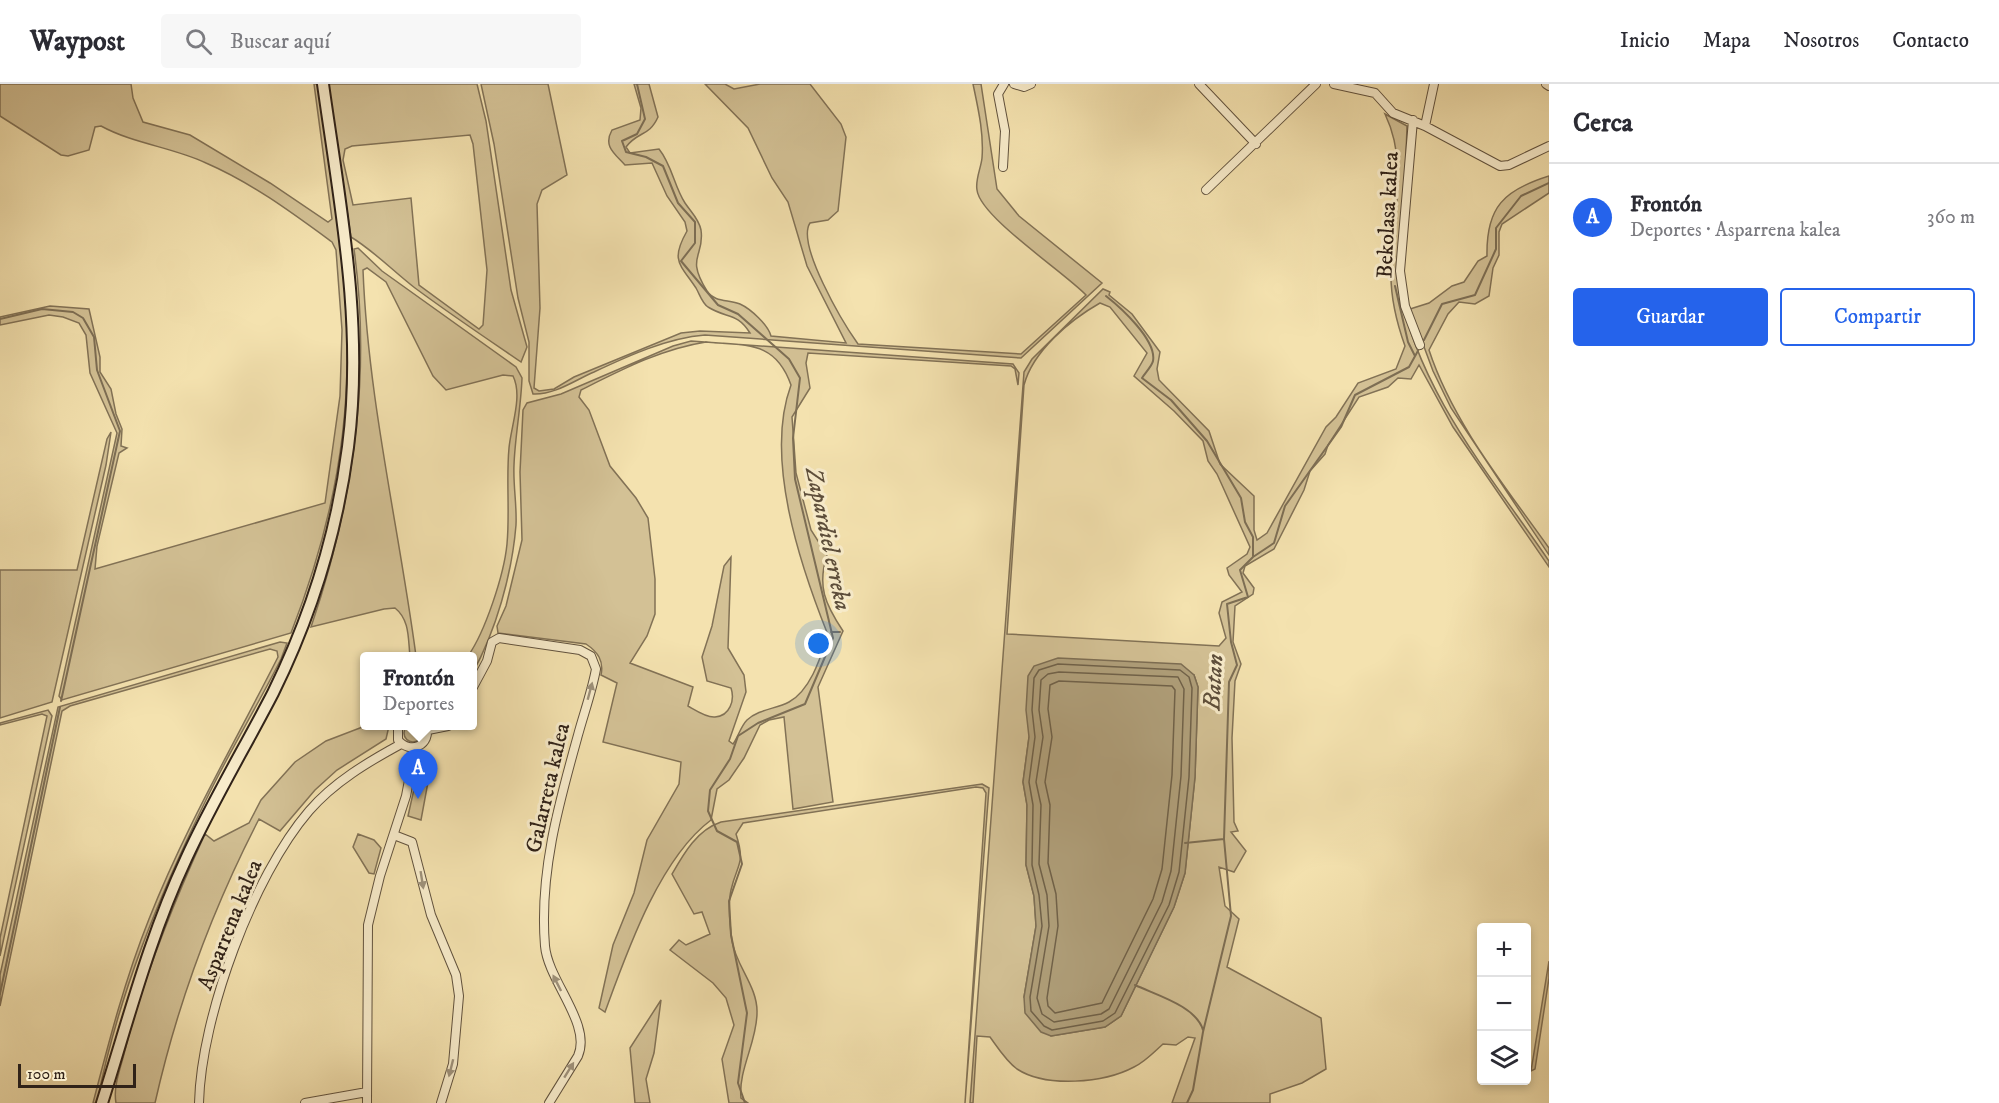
<!DOCTYPE html>
<html lang="es">
<head>
<meta charset="utf-8">
<style>
	:root { --surface:#fff; --page:#f7f7f7; --text:#2b2b33; --muted:#7c7c81; --line:#e1e1e2; --accent:#2563eb }
	body { margin:0; font-family:"IM FELL DW Pica",serif; background:var(--page); color:var(--text) }
	.controls { position:absolute; right:18px; bottom:18px; display:grid; overflow:hidden; border-radius:6px; box-shadow:0 3px 9px #0003 }
	.controls button { width:54px; height:54px; display:grid; place-items:center; padding:0; border:0; border-bottom:2px solid var(--line); background:var(--surface); color:var(--text); font:30px sans-serif }
	.scale { position:absolute; left:18px; bottom:15px; width:118px; box-sizing:border-box; padding-left:6px; border:3px solid #302218; border-top:0; font-size:16px; line-height:21px; white-space:nowrap; color:#302218; -webkit-text-stroke:4px #f8eccb; paint-order:stroke }
	.you { position:absolute; left:819px; top:560px; width:21px; height:21px; margin:-15px; border:4px solid #fff; border-radius:50%; background:#1a73e8; box-shadow:0 0 0 9px #1a73e833 }
	.badge { display:grid; place-items:center; width:39px; height:39px; border-radius:50%; background:var(--accent); color:#fff; font-size:20px; font-weight:700 }
	.pin { position:absolute; translate:-50% -50px; filter:drop-shadow(0 2px 3px #0008) }
	.pin::after { content:''; position:absolute; top:32px; width:21px; height:18px; background:inherit; clip-path:polygon(0 0,100% 0,50% 100%) }
	.popup { position:absolute; left:360px; top:568px; width:117px; height:78px; box-sizing:border-box; display:grid; place-content:center; border-radius:6px; background:var(--surface); filter:drop-shadow(0 2px 4px #0005); font-size:20px; white-space:nowrap; color:var(--muted) }
	.popup b { font-size:22px; color:var(--text) }
	.popup::after { content:''; position:absolute; left:50%; top:100%; margin-left:-12px; border:12px solid transparent; border-top-color:var(--surface) }
	.list { margin:0; padding:0; list-style:none }
	h2 { display:flex; justify-content:space-between; align-items:center; height:78px; margin:0; padding:0 24px; font-size:26px }
	h2 small { font-size:20px; font-weight:400; color:var(--muted) }
	.list li { display:grid; grid-template-columns:39px 1fr auto; gap:18px; align-items:center; box-sizing:border-box; height:108px; padding:0 24px; border-top:2px solid var(--line) }
	.list b { display:block; font-size:22px; white-space:nowrap }
	.list p { margin:0; font-size:20px; white-space:nowrap; color:var(--muted) }
	.list em { font-size:20px; font-style:normal; color:var(--muted) }
	.actions { display:flex; gap:12px; padding:18px 24px }
	.actions a { flex:1; padding:14px 0; border:2px solid var(--accent); border-radius:6px; text-align:center; font-size:21px; color:var(--accent) }
	.actions .main { background:var(--accent); color:#fff }
	.icon { flex:none; width:33px; height:33px; fill:none; stroke:currentColor; stroke-width:2; stroke-linecap:round; stroke-linejoin:round }
	.map { position:relative; flex:none; width:1549px; height:1019px; overflow:hidden }
	header { display:flex; align-items:center; gap:36px; box-sizing:border-box; height:84px; padding:0 30px; background:var(--surface); border-bottom:2px solid var(--line) }
	header strong { font-size:28px }
	nav { display:flex; gap:33px; margin-inline-start:auto; font-size:21px }
	.search { width:420px; height:54px; background:var(--page); display:flex; align-items:center; gap:15px; box-sizing:border-box; padding:0 21px; border-radius:6px; color:var(--muted); font-size:22px }
	main { display:flex }
	aside { flex:1; background:var(--surface) }
	.map>svg:first-child { display:block }
	.green { fill:#d3c195; stroke:#827256; stroke-width:1.5; fill-rule:evenodd }
	.water { fill:#b1a17c; stroke:#7d6e54; stroke-width:1.5 }
	.lines { fill:none; stroke-linecap:round; stroke-linejoin:round }
	.shore { stroke:#70624a; stroke-width:1.5 }
	.stream { stroke:#7d6e54; stroke-width:2 }
	.street-casing { stroke:#61523e; stroke-width:10 }
	.secondary-casing { stroke:#302218; stroke-width:14 }
	.street { stroke:#f8eccb; stroke-width:8 }
	.secondary { stroke:#f8eccb; stroke-width:10 }
	.oneway { fill:#9e917a }
	.labels { text-anchor:middle; dominant-baseline:central; stroke-width:6; stroke-linejoin:round; paint-order:stroke }
	.street-label { font-size:22px; fill:#302218; stroke:#f8eccb }
	.water-label { font-size:24px; font-style:italic; fill:#5d4e3b; stroke:#f8eccb }
</style>
</head>
<body>
<header>
<strong>Waypost</strong>
<div class="search"><svg class="icon" aria-label="search" viewBox="0 0 24 24"><circle cx="10" cy="10" r="6"/><path d="M15 15l6 6"/></svg>Buscar aquí</div>
<nav><a>Inicio</a><a>Mapa</a><a>Nosotros</a><a>Contacto</a></nav>
</header>
<main>
<div class="map">
<svg width="1549" height="1019" viewBox="0 0 1549 1019">
	<rect width="100%" height="100%" fill="#f4e2af"/>
	<filter id="stains"><feTurbulence type="fractalNoise" baseFrequency=".00333" numOctaves="4"/><feColorMatrix values="0 0 0 0 .2 0 0 0 0 .09 0 0 0 0 .02 0 0 0 .5 -.17"/></filter>
	<radialGradient id="worn" r=".72"><stop offset=".6" stop-color="#630" stop-opacity="0"/><stop offset="1" stop-color="#630" stop-opacity=".3"/></radialGradient>
	<path class="green" d="M0 0H131L133 14 143 38 190 51 270 99 328 138 332 135 314 0H318C331 91 348 183 347 275 347 369 325 462 291 549L62 616 59 612 117 349 90 289 86 251 79 239 63 233 49 231 0 241V233L50 222 89 225 100 273V288L111 305 116 330 122 345 121 362 127 364 119 369 97 462 95 485 325 419 340 312 342 246 336 166 332 158C291 128 252 99 206 79 172 63 134 60 101 42L95 43 89 66 68 72 61 71 0 32Z
		M328 0H477L486 37 511 206 527 263 521 278C486 254 450 230 415 204 393 187 374 167 351 153ZM470 51 473 60 487 186 483 241 479 245 419 201 411 114 353 121 343 76 345 65 352 62Z
		M481 0H548L567 91 542 106 537 120 540 224 534 304 539 307 554 305 574 293 681 249 700 247 750 249C737 228 727 235 708 223 702 219 700 211 696 204 680 180 670 177 687 147L685 138 667 112 652 79 625 81C614 69 603 62 612 46L640 36 641 24 634 0H649L658 33C649 53 638 47 626 63L630 69 659 65C672 81 674 102 685 119 691 128 699 135 701 146 705 173 685 172 707 207 715 219 729 215 740 220 751 225 768 241 771 252L846 259 807 182 788 118 772 94 748 44 705 0H725L734 5 760 0H810L841 40 846 53 838 127 828 136 810 139C796 160 843 239 858 260L1021 270 1086 211C1064 188 980 133 977 106 975 96 981 84 982 74 984 49 978 24 973 0H981L997 105 1019 132 1102 199 1021 274 705 251C667 254 628 272 594 288 575 296 555 311 533 310L529 297V258L518 214 494 60Z
		M1385 30 1407 42C1406 73 1405 103 1403 134 1401 157 1395 179 1399 202 1417 306 1491 392 1549 477V483L1453 343 1419 281 1411 295 1398 294 1388 303 1359 313 1328 361 1325 370 1310 387 1304 406 1274 465 1245 482 1243 489 1254 504 1253 510 1235 522 1233 558 1241 580 1235 597 1232 654 1234 738 1238 747 1231 748 1246 767 1234 788 1219 783 1225 822 1239 835 1227 883 1321 934 1326 985 1302 999 1270 1010V1019H1172L1195 954 1188 953 1176 961 1163 960C1153 969 1145 978 1134 983 1104 999 1046 1004 1017 985 1006 977 998 964 990 953L977 952 973 1019H970L1024 288 1032 275 1103 205 1110 208 1109 211 1132 230 1160 268 1157 285 1159 296 1209 347 1220 380 1254 412V446L1257 456 1267 449 1326 343 1336 333 1358 299 1396 285 1405 262C1396 237 1390 213 1391 185 1393 132 1409 80 1385 30ZM1100 219 1110 223 1147 269 1134 292 1174 327 1203 357 1208 377 1217 390 1250 463 1247 470 1227 484 1229 491 1242 508 1222 518 1219 529 1226 554 1219 562 1007 550 1024 301C1033 267 1070 236 1100 219ZM1194 591 1198 603 1195 693 1185 789 1174 823 1121 932 1105 943 1051 952 1024 913 1036 842 1034 812 1026 781 1027 721 1023 698 1029 653Z
		M1549 92V109L1502 140 1499 148V171L1493 184 1489 212 1475 220 1459 218 1448 230 1429 266C1453 339 1505 402 1549 464V471L1451 324 1433 287 1410 225 1429 219 1452 202 1464 198 1478 177 1487 172C1486 123 1504 106 1549 92Z
		M358 164 382 187 516 283 522 294C521 323 515 352 514 381 513 401 517 421 516 441 512 490 496 547 472 590V572H468C485 548 504 491 507 460 510 428 506 396 509 364 511 342 523 312 513 292L503 291 446 306 433 292 386 198 367 184 363 186C368 316 399 444 416 572H410C408 555 410 536 395 524L384 525 311 543C353 420 372 295 354 165Z
		M691 257 1013 280 1019 289 1018 301 1015 285 1011 282 808 269 806 279 810 304 792 333 796 389 811 446 827 471C817 502 825 520 843 547L818 603 833 718 793 725 784 633 769 636 760 641 744 674 729 696 717 705 711 736C659 775 627 868 605 928L599 924 613 861 634 809 647 756 679 700 681 678 603 658 617 599 601 591C604 577 598 568 586 560L498 549 497 542 506 522 522 456 520 388 523 326 527 319 561 310 673 262ZM706 258C746 262 775 256 791 301 764 374 800 481 828 551 821 572 811 606 789 618 776 625 759 625 747 636 741 642 738 653 733 660L729 657 746 608 744 591 728 564 731 473 724 482 712 542 702 573 707 597 731 604C735 616 730 632 715 633 707 634 695 626 688 622L693 603 630 579 647 552 655 530V495L648 434 636 414 610 382 589 326 579 313 581 306C621 286 661 265 706 258Z
		M111 348 106 381 52 618 0 634V486H77L107 355Z
		M280 558 287 559 281 575C257 623 229 668 206 716 159 812 117 914 97 1019H93C109 957 125 895 149 835 185 744 234 660 278 573L277 567 270 565 70 622 62 627 0 922V891L58 623Z
		M48 626 52 632 0 872V854L47 632 42 630 0 641V639Z
		M404 649a9 9 0 1 1 18 0a9 9 0 1 1-18 0Z
		M365 642H389L386 655 337 686 315 706 280 747 259 735C213 824 177 921 155 1019H116C113 1003 120 986 124 970 143 894 173 820 205 750L214 757 249 739 261 716 295 678 326 657Z
		M416 696 428 698 421 736 408 732Z
		M982 700 989 704 965 1019 986 709 983 704 976 703 743 739 736 750C746 781 737 779 731 806 728 820 730 843 732 857 736 882 758 903 757 929 757 958 738 986 741 1014L748 1019H729L722 975 734 941 726 914 713 899 670 866 679 856 686 861 710 850 702 828 694 830 672 790C684 769 697 746 721 738Z
		M358 750 374 756 381 764 374 790 369 789 353 763Z
		M1549 877V894L1535 985 1531 987Z
		M661 916 654 969 646 995 650 1019H635L630 964Z"/>
	<path class="water" d="M1058 574 1181 580 1194 591 1198 603 1195 693 1185 789 1174 823 1121 932 1105 943 1051 952 1041 948 1025 929 1024 913 1036 842 1034 812 1026 781 1027 721 1023 698 1029 653 1026 626 1028 592 1034 582Z"/>
	<g class="lines">
		<path class="shore" d="M1058 580 1180 586 1189 593 1192 604 1189 693 1179 788 1169 821 1115 929 1103 937 1052 946 1044 942 1031 927 1030 913 1042 842 1039 811 1032 781 1033 721 1029 698 1035 653 1032 626 1034 594 1039 586Z
			M1059 588 1178 593 1184 605 1181 692 1171 787 1162 818 1109 925 1101 930 1054 938 1042 930 1037 914 1049 842 1047 811 1039 780 1041 721 1036 698 1043 653 1039 626 1041 596 1048 590Z
			M1059 597 1172 602 1175 606 1172 691 1162 785 1153 815 1102 919 1055 929 1048 922 1047 914 1058 842 1056 810 1048 779 1050 721 1045 698 1052 653 1048 625 1050 601Z"/>
		<path class="stream" d="M637 0 645 35 637 50 622 57 626 68 646 73 663 82 678 119 695 138V159L681 177 718 221 738 230 789 275 800 294 793 354 795 395 833 554 805 620 758 639 738 652 730 675 710 706 708 727 717 747 737 758 742 780 729 817 731 851 747 929 738 999 745 1019
			M1395 202 1408 258 1415 272
			M1106 212C1120 223 1157 256 1153 277 1152 282 1145 289 1142 294L1171 316 1207 357 1241 414 1245 438 1253 453V472
			M0 235 42 225 73 228 83 234 94 253 97 286 120 347 61 617
			M1424 256 1442 220 1475 211 1496 165V144L1521 112 1549 99
			M831 548H840
			M1185 759 1224 755
			M1135 901C1156 911 1196 922 1203 946
			M0 910 60 623
			M1187 1019 1193 1006 1203 948 1231 832 1224 755 1229 598 1237 581 1231 558 1227 520 1248 513 1240 486 1253 473 1274 459 1285 422 1341 343 1355 311 1409 283 1419 265"/>
		<g class="street-casing">
			<path id="street" d="M1014 0 1024 3 1031 0
				M1199 0 1256 60
				M1334 0 1375 9 1393 29 1425 42 1500 82 1509 81 1549 62
				M1546 0 1549 2
				M1413 36 1400 187 1405 222 1420 261
				M1425 42 1434 0
				M1003 83 1005 47 998 10 1004 0
				M1206 106 1316 0
				M472 605 487 577 492 558 499 554 580 566 591 572 596 585C592 607 584 629 578 651 559 719 539 789 545 862 548 897 592 940 578 972L549 1019
				M398 642V656C410 671 432 661 426 642
				M428 646 448 642
				M394 751 412 758 431 831 456 891 459 912 453 980 441 1019
				M199 1019C201 933 253 792 309 727 334 698 368 678 401 660
				M305 1019 367 1008
				M367 1019 368 841 380 792 406 712 414 670 412 664"/>
		</g>
		<g class="secondary-casing">
			<path id="secondary" d="M102 1019C128 937 149 854 186 775 212 718 244 665 273 609 311 532 337 448 348 363 364 241 340 121 323 0"/>
		</g>
		<use href="#street" class="street"/>
		<use href="#secondary" class="secondary"/>
	</g>
	<defs><path id="oneway-solid" d="M-6-.8H1V-3.2L6.5 0L1 3.2V.8H-6Z" transform="scale(1.5)"/></defs>
	<g class="oneway">
		<use href="#oneway-solid" transform="translate(590 607) rotate(-75)"/>
		<use href="#oneway-solid" transform="translate(422 796) rotate(81)"/>
		<use href="#oneway-solid" transform="translate(557 899) rotate(-117)"/>
		<use href="#oneway-solid" transform="translate(451 984) rotate(104)"/>
		<use href="#oneway-solid" transform="translate(569 986) rotate(-58)"/>
	</g>
	<g class="labels">
		<g class="street-label">
			<text transform="translate(1388 131) rotate(-87)">Bekolasa kalea</text>
			<text transform="translate(548 704) rotate(-77)">Galarreta kalea</text>
			<text transform="translate(230 841) rotate(-68)">Asparrena kalea</text>
		</g>
		<g class="water-label">
			<text transform="translate(828 455) rotate(78)">Zapardiel erreka</text>
			<text transform="translate(1214 598) rotate(-86)">Batan</text>
		</g>
	</g>
	<rect width="100%" height="100%" filter="url(#stains)"/>
	<rect width="100%" height="100%" fill="url(#worn)"/>
</svg>
<div class="controls">
<button>+</button>
<button>−</button>
<button><svg class="icon" aria-label="layers" viewBox="0 0 24 24"><path d="M12 4l9 5-9 5-9-5zM3 14l9 5 9-5"/></svg></button>
</div>
<div class="scale">100 m</div>
<div class="you"></div>
<div class="pin badge" style="left:418px;top:715px">A</div>
<div class="popup"><b>Frontón</b>Deportes</div>
</div>
<aside>
<h2>Cerca<small></small></h2>
<ul class="list">
<li><span class="badge">A</span><div><b>Frontón</b><p>Deportes · Asparrena kalea</p></div><em>360 m</em></li>
</ul>
<div class="actions"><a class="main">Guardar</a><a>Compartir</a></div>
</aside>
</main>
</body>
</html>
